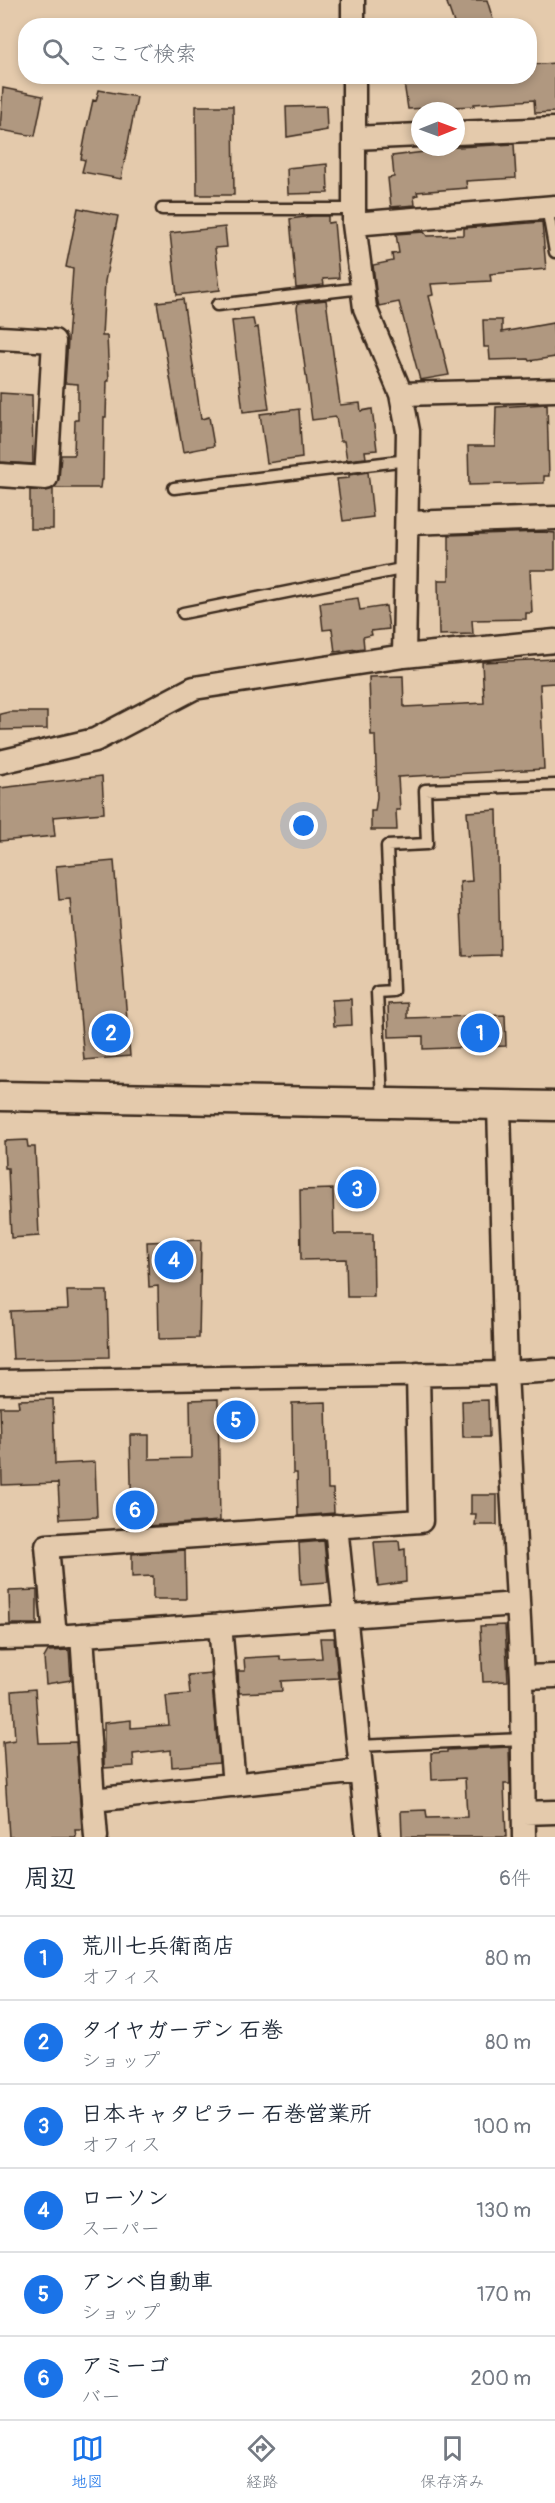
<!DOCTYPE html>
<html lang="ja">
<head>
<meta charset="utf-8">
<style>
	:root { --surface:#fff; --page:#f6f6f7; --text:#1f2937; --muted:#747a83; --line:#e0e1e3; --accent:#1a73e8 }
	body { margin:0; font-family:Pangolin,"Klee One",sans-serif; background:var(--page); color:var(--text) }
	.compass { position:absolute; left:411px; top:102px; width:54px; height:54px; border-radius:50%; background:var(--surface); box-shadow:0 3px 9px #0003; rotate:89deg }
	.you { position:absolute; left:304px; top:826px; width:21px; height:21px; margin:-15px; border:4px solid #fff; border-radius:50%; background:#1a73e8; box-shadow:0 0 0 9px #1a73e833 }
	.badge { display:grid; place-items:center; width:39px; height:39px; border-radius:50%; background:var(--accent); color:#fff; font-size:20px; font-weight:700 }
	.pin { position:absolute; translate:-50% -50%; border:3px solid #fff; box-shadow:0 2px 6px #0006 }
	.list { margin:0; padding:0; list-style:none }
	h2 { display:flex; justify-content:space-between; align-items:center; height:78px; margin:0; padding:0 24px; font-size:26px }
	h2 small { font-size:20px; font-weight:400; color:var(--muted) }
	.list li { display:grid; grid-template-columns:39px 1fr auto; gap:18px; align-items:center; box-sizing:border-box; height:84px; padding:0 24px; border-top:2px solid var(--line) }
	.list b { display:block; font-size:22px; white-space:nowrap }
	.list p { margin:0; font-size:20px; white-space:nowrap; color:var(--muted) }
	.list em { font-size:20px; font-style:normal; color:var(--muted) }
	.icon { flex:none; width:33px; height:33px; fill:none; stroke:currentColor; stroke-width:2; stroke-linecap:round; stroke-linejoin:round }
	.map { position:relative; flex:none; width:555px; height:1837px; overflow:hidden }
	.search { position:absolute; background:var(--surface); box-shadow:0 3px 9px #0003; left:18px; right:18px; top:18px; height:66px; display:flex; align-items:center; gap:15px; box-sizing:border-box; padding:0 21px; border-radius:24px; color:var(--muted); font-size:22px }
	.sheet { height:582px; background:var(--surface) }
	nav { display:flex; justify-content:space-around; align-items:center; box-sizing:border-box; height:84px; border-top:2px solid var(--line); background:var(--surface); font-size:16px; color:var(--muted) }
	nav a { display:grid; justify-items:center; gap:3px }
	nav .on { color:var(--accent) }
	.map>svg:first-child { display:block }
	.building { fill:#b09880; stroke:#3b2a1e; stroke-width:1.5 }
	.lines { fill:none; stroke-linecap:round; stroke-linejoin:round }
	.service-casing { stroke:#3b2a1e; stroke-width:15 }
	.minor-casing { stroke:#3b2a1e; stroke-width:27 }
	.tertiary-casing { stroke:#3b2a1e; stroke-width:33 }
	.service { stroke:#e4caac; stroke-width:10 }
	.minor { stroke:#e4caac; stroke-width:22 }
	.tertiary { stroke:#e4caac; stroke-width:28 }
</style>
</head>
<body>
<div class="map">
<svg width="555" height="1837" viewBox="0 0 555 1837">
	<rect width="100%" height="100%" fill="#e4caac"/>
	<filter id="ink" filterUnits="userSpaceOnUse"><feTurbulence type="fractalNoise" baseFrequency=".0167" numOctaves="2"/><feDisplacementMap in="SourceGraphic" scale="12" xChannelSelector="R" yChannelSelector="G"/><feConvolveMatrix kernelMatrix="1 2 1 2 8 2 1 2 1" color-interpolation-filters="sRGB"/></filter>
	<g filter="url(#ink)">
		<path class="building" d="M446 0H487L495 26H455Z
			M555 63V112L535 113 534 100 474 104V106L408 109 403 76H530V65Z
			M3 88 43 96 35 136 0 130Z
			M99 90 137 97 121 179 82 172 85 160 81 159 87 127 93 100 96 101Z
			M196 106H233L234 195H197Z
			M326 106 327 130 287 137 286 107Z
			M514 144 516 178 466 181 467 188 417 192 418 195 414 196 415 205 391 207 388 178 394 177 392 156 441 150 440 148Z
			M327 164 328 193 288 194 287 168Z
			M78 208 118 216 105 281 102 336H107L109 381H107L106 417H104L103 480H101L100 488H54L59 479 61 455H74L75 420H78V384L65 383 73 269 66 267Z
			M312 216H328V223L334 222 339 278 323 279 324 285 296 288 290 219Z
			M542 222 546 269 490 274 491 281 431 284 433 295 429 296 449 375 420 380 399 302 379 306 377 298 373 265 393 261 392 254 399 253 396 234 424 232 427 236 464 235V228Z
			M225 227 227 247 215 248 220 290 177 295 170 233Z
			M183 299 201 419 209 417 214 446 183 452 157 302Z
			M326 300 340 405 360 403 361 411 372 409 377 450 365 451 366 458 347 460 344 441H340L336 417 312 420 297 308 298 303Z
			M253 319 255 328 258 327 269 409 243 412 232 321Z
			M483 320H502V332L553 323 555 357 529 361 528 359 490 360 489 347H484Z
			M0 393 32 395 33 464 0 462Z
			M547 404 549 476H544V483L469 485 468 446H495L496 407Z
			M299 409 302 458 267 463 260 414Z
			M368 472 373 517 343 521 337 479 349 478V475Z
			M53 489V529H30V490L45 491Z
			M542 532 555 533V570H530L532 613H526V619L472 620 473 634 439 635 438 580H449V535Z
			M358 598 360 610 386 606 389 629 371 631 372 635 363 637 364 648 335 652 332 629 323 630 320 603Z
			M555 659V683L540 684 544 769 398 777 400 810H396L397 830H371V811H375L377 797 375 735H371L369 677 403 676 404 707 484 703 482 662Z
			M9 712H47V729L0 730V714Z
			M102 776 104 813 53 817 55 836 0 841V788Z
			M497 810 500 955 463 956 460 882 472 881 467 812Z
			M114 861 130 1056 84 1060 70 899 59 900 56 866Z
			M351 999 352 1025 334 1026 332 1000Z
			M407 1003V1018L505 1015 506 1046 423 1049V1036L389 1037 388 1004Z
			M27 1140 28 1147H35L39 1236 11 1238 8 1168H5L4 1141Z
			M333 1189 334 1234H373L374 1297H347L346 1259 301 1260 300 1190Z
			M201 1240 199 1338 159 1339 158 1286 149 1287 147 1242Z
			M67 1291H107L109 1357 13 1359 10 1311 68 1309Z
			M53 1399 55 1464 95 1462 97 1517 60 1519 58 1483 2 1485 0 1407H19L18 1400Z
			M218 1399 220 1521 132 1527 130 1435H149V1459L191 1458 190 1400Z
			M488 1400 489 1437H463L462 1401Z
			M326 1402 328 1489H333L334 1513 298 1516 297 1473H293L292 1403Z
			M471 1495H497V1525H475L476 1514H471Z
			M324 1541 328 1582 301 1584 299 1543Z
			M399 1541 400 1550 405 1549 406 1582 378 1586 374 1542Z
			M185 1550 186 1599H153V1576L132 1577V1554Z
			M37 1590V1624H10L9 1591Z
			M505 1625 508 1681 483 1682 480 1626Z
			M320 1638H334L338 1678 281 1681 282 1691 239 1693 238 1671H245L244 1658 280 1656V1660L322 1658Z
			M69 1650 71 1680 46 1684 44 1658 48 1651Z
			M211 1673 219 1763 172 1767 171 1750 133 1754 134 1766 104 1768V1723L131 1720V1728L169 1725 166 1696 190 1694 188 1675Z
			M35 1689 39 1743 76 1742 82 1830H75L76 1837H9L3 1742 15 1740 12 1691Z
			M509 1747 510 1784H504L506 1837H402L401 1811 426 1810 427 1818 467 1817 465 1778 432 1780 431 1753 447 1752V1750Z"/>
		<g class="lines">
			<g class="service-casing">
				<path id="service" d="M547 207 555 252
					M162 209H354
					M217 305 362 288
					M174 488 408 460
					M183 613 406 568
					M382 1101 377 992 393 991 387 846 427 844 425 790 555 785
					M358 1746 523 1739"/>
			</g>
			<g class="minor-casing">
				<path id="minor" d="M353 0V26
					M354 76V224L365 308 401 394 408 431 404 656
					M456 133 555 129
					M354 138 420 135
					M354 224 555 207
					M0 338 54 341 46 478 0 475
					M401 394 555 390
					M407 523 555 518
					M0 762 95 740 194 688 404 656 555 641
					M499 1106 506 1373 522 1677 524 1837
					M0 1382 506 1373 555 1370
					M336 1526 368 1837
					M220 1625 234 1785
					M82 1635 93 1800
					M55 1637 47 1546 421 1521 418 1374
					M0 1638 55 1637 518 1604
					M522 1677 555 1676
					M524 1813 555 1812
					M96 1837 93 1800 360 1771"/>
			</g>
			<g class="tertiary-casing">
				<path id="tertiary" d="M0 1096 555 1106"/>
			</g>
			<use href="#service" class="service"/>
			<use href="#minor" class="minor"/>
			<use href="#tertiary" class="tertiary"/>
		</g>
	</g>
</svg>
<svg class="compass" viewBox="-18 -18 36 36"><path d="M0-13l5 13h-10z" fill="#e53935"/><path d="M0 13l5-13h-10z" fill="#747a83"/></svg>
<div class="you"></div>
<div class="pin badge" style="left:480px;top:1033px">1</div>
<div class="pin badge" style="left:111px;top:1033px">2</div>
<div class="pin badge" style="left:357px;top:1189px">3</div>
<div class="pin badge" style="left:174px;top:1260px">4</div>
<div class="pin badge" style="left:236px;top:1420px">5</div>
<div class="pin badge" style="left:135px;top:1510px">6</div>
<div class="search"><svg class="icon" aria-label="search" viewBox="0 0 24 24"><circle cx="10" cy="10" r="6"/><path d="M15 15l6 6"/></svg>ここで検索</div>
</div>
<section class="sheet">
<h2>周辺<small>6件</small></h2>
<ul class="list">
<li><span class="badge">1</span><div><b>荒川七兵衛商店</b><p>オフィス</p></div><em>80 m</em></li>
<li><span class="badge">2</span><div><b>タイヤガーデン 石巻</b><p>ショップ</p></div><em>80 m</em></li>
<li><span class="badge">3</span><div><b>日本キャタピラー 石巻営業所</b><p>オフィス</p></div><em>100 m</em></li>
<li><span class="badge">4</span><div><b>ローソン</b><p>スーパー</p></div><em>130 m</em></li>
<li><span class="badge">5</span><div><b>アンベ自動車</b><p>ショップ</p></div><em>170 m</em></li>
<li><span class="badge">6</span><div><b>アミーゴ</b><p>バー</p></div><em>200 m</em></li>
</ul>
</section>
<nav>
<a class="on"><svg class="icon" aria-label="map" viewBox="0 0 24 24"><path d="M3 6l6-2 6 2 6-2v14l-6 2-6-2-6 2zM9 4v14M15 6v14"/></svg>地図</a>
<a><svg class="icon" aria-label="directions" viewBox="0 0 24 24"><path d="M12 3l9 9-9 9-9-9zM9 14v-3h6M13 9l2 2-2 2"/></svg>経路</a>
<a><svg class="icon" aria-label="saved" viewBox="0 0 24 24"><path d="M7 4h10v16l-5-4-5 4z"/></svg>保存済み</a>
</nav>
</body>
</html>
